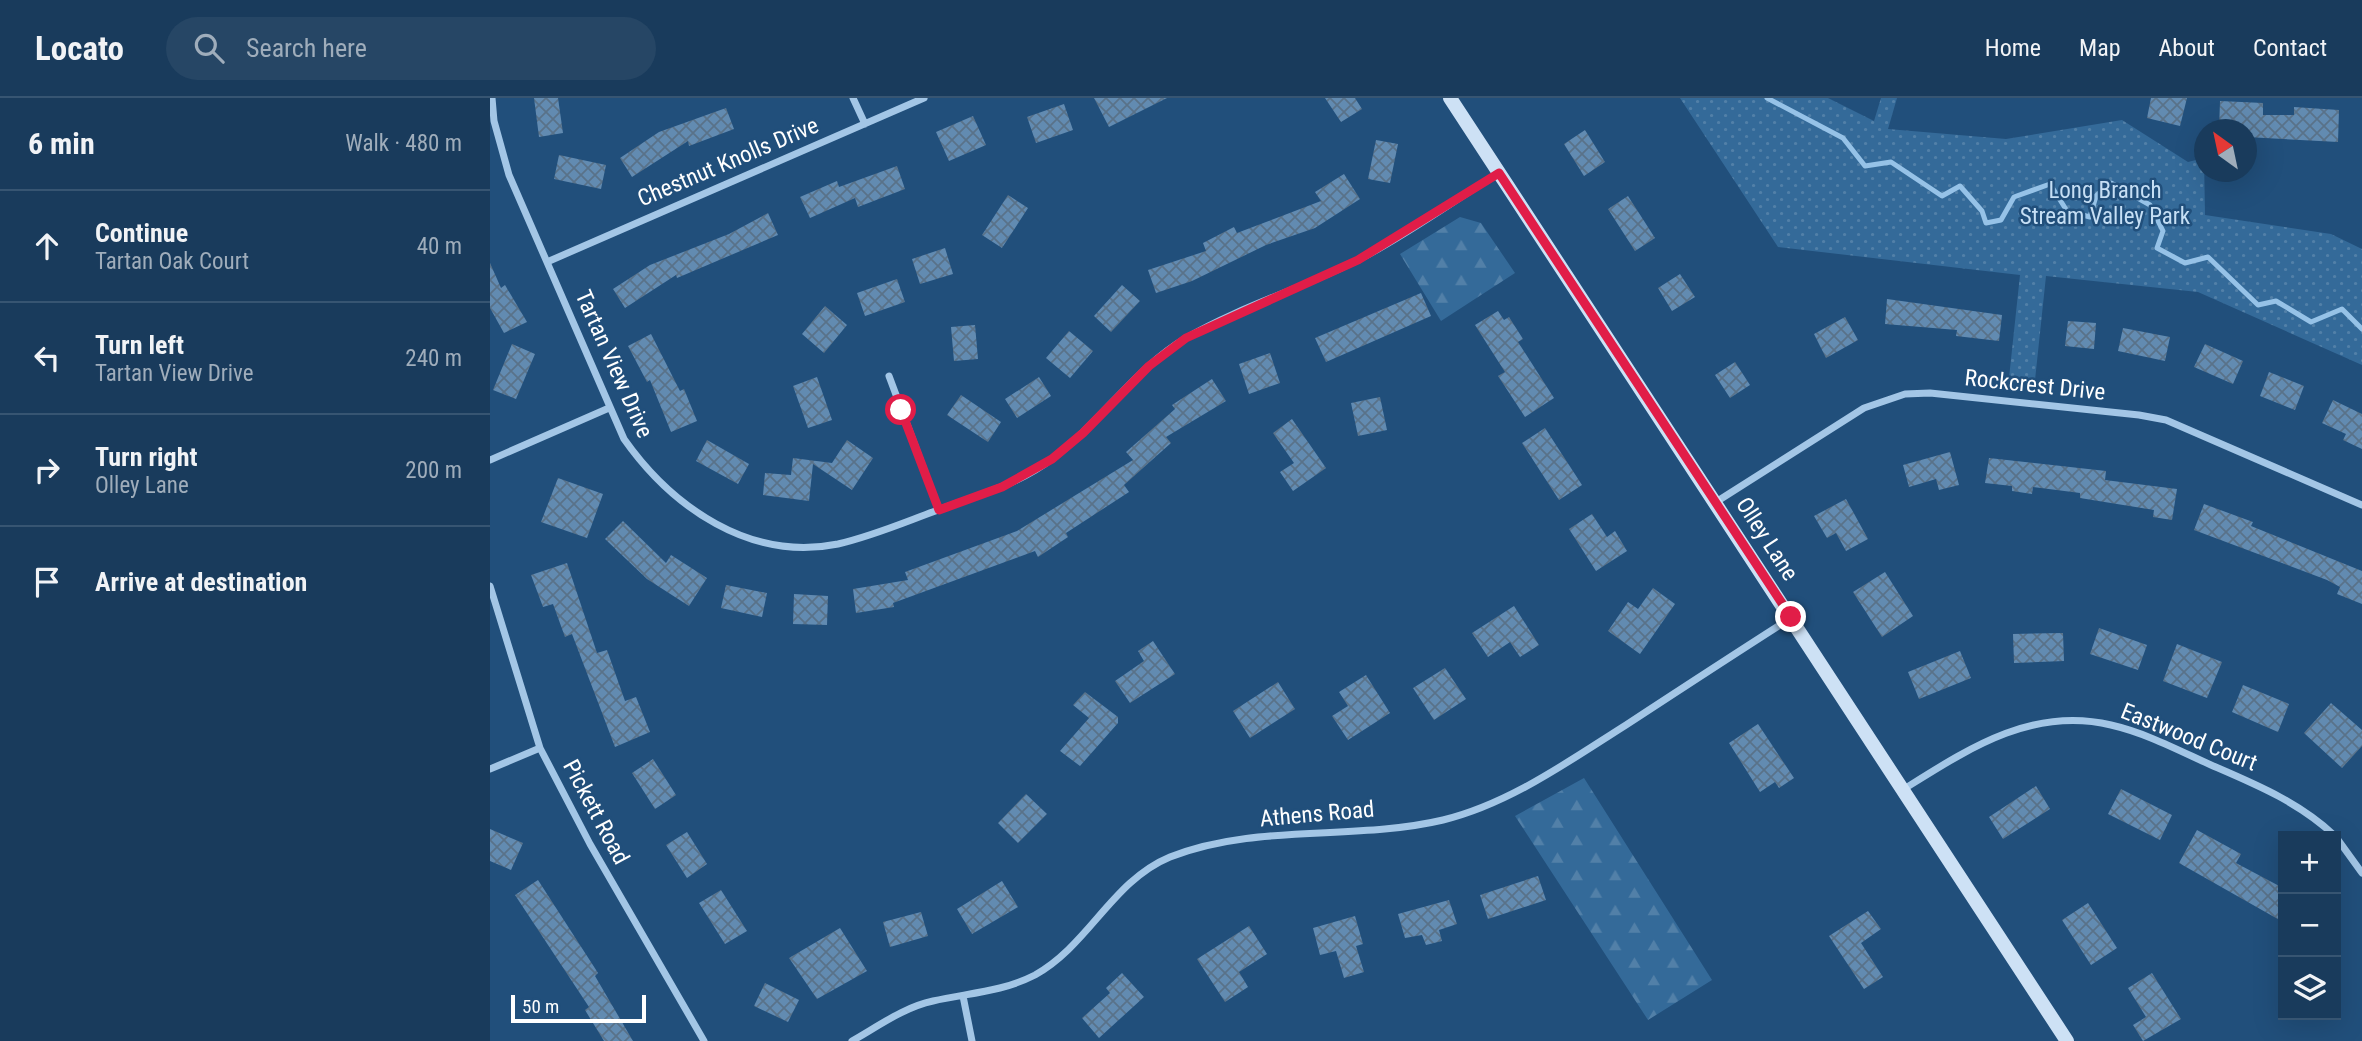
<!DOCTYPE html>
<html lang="en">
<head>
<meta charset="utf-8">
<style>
	:root { --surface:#193b5c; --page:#264665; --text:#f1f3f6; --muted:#9fadbb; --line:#375572 }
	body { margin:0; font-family:"Roboto Condensed",sans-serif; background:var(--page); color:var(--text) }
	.controls { position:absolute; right:21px; bottom:21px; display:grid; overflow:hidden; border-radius:0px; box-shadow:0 7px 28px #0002 }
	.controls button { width:63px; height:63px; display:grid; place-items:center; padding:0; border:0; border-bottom:2px solid var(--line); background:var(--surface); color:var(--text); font:35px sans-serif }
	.compass { position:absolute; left:1704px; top:21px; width:63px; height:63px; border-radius:50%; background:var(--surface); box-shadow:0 7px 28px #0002; rotate:327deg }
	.scale { position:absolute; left:21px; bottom:18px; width:135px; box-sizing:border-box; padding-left:7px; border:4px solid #fff; border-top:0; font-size:19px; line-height:24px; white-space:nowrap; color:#fff; -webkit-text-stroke:5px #214f7b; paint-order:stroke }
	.stop { position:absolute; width:21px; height:21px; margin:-16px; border:5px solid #e11d48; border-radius:50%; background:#fff }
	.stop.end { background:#e11d48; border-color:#fff; box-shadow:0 2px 7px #0008 }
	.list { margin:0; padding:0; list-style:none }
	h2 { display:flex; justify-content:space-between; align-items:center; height:91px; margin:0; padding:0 28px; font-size:30px }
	h2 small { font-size:23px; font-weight:400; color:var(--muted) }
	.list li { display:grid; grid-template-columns:46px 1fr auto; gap:21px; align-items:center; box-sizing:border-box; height:112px; padding:0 28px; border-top:2px solid var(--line) }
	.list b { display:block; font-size:26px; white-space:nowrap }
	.list p { margin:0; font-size:23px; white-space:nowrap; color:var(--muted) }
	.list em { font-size:23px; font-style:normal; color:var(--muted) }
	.icon { flex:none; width:38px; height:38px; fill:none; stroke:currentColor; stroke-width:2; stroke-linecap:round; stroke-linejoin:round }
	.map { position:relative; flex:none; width:1872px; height:943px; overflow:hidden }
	header { display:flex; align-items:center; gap:42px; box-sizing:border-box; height:98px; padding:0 35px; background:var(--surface); border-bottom:2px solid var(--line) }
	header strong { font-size:33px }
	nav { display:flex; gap:38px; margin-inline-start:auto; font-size:24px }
	.search { width:490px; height:63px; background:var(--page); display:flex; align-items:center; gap:18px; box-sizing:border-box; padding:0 24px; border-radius:38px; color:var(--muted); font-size:26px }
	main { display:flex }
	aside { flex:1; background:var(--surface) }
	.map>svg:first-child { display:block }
	.forest { fill:url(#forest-firs) }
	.park { fill:url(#park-dots) }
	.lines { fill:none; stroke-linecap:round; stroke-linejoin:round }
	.stream { stroke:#96c2e7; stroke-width:5 }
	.building { fill:url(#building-cross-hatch) }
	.street { stroke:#a3c6e6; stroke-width:7 }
	.secondary { stroke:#cde1f5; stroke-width:14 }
	.route { stroke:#e11d48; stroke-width:9 }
	.labels { text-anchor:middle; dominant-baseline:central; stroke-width:5; stroke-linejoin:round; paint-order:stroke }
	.street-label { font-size:23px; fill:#fff; stroke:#214f7b }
	.park-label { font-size:23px; fill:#c6dff5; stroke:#214f7b }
</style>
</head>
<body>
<header>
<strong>Locato</strong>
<div class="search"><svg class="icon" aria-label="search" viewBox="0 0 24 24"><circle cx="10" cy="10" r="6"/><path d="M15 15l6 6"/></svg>Search here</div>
<nav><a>Home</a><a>Map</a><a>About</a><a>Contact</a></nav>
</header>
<main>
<aside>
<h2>6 min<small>Walk · 480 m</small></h2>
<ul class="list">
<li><svg class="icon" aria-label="ahead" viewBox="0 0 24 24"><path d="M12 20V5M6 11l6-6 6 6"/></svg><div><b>Continue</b><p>Tartan Oak Court</p></div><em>40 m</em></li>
<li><svg class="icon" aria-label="left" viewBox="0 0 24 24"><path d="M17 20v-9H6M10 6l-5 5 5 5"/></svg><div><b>Turn left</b><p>Tartan View Drive</p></div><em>240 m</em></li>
<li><svg class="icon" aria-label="right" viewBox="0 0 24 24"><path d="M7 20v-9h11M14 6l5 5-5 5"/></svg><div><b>Turn right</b><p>Olley Lane</p></div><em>200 m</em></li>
<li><svg class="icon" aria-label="arrive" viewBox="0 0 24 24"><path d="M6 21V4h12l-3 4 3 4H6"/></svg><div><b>Arrive at destination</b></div></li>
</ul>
</aside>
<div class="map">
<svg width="1872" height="943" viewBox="0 0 1872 943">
	<defs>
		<pattern id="forest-firs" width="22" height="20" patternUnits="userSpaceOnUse" patternTransform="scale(1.75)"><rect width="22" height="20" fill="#346a99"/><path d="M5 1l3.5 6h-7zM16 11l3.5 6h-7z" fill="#5280a8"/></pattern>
		<pattern id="park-dots" width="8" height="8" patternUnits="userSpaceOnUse" patternTransform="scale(1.75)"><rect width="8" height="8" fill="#346a99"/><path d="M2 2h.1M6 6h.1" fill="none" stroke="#5280a8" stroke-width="1.8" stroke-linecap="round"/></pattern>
		<pattern id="building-cross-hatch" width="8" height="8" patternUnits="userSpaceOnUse" patternTransform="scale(1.75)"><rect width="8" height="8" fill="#628bb1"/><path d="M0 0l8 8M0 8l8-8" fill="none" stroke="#597289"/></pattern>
	</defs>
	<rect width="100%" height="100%" fill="#214f7b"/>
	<path class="forest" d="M970 119 991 125 1025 175 951 223 910 156Z
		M1094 680 1222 882 1158 922 1025 718Z"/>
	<path class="park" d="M1190 0H1338L1384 23 1391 0H1407L1398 31 1516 41 1632 22 1698 64 1714 60 1715 117 1841 136 1872 151V267L1708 194 1556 178 1545 282 1519 280 1530 177 1288 149Z"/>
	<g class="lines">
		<path class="stream" d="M1277 0 1353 40 1375 68 1401 64 1452 98 1470 88 1492 113 1496 125 1511 122 1524 99 1560 86 1577 113 1600 119 1606 98 1621 85 1660 107 1673 133 1667 150 1695 165 1718 159 1768 207 1786 203 1821 224 1852 211 1872 231"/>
	</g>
	<path class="building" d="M44 0H68L73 35 49 39Z
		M604 0H677L619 29Z
		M835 0H865L872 11 851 24Z
		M1661 0H1697L1690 28 1657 20Z
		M1730 3 1773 5V17H1804V9L1849 12 1848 44 1756 39V32H1729Z
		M574 6 583 32 546 45 537 19Z
		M236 10 244 31 199 48 198 43 142 79 130 60 169 34Z
		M483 18 496 47 459 63 446 34Z
		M1095 32 1115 64 1094 78 1074 46Z
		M886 42 908 46 900 85 878 81Z
		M69 57 116 67 111 91 64 81Z
		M407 68 415 91 368 109 365 100 320 120 310 99 347 83 349 89Z
		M854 76 870 101 825 130 776 147 702 183 666 195 658 172 716 153 713 145 744 129 747 135 831 103 825 94Z
		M518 97 538 110 512 150 492 137Z
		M1138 98 1165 140 1145 153 1118 111Z
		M278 115 288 137 187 180 186 177 135 210 123 191 160 167 239 136Z
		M455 150 463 176 430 186 422 161Z
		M0 165 11 190 15 187 37 224 14 235 0 210Z
		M1190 176 1205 199 1182 213 1168 190Z
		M407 181 415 204 375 218 367 195Z
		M632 187 650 203 621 234 604 218Z
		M931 195 941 218 836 264 825 240Z
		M1397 201 1512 217 1509 243 1466 238 1467 232 1395 226Z
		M335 208 357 227 334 255 312 236Z
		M1008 213 1014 222 1019 219 1033 241 1028 244 1064 300 1035 319 1008 278 1015 274 985 227Z
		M1355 219 1368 242 1336 260 1324 236Z
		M1578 223 1606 225 1604 251 1575 248Z
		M485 227 488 261 464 263 461 229Z
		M1633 230 1680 239 1675 263 1628 253Z
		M579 233 603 253 580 280 556 260Z
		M161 236 190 293 194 291 207 323 181 334 160 282 157 284 138 248Z
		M22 246 45 256 26 301 3 292Z
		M1715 246 1753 263 1743 286 1704 269Z
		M780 255 790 285 759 296 749 266Z
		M1245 264 1260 287 1240 300 1225 277Z
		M1779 274 1814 288 1805 312 1770 298Z
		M327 279 342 322 318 330 303 288Z
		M549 279 561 298 527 320 515 301Z
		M722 281 736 303 676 339 681 345 634 387 639 394 576 435 578 439 548 459 545 453 403 505 404 509 366 515 363 491 418 482 415 474 527 433 643 362 636 354 685 311 682 307Z
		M471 297 511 324 498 344 457 317Z
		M890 299 897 332 868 338 861 305Z
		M1843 302 1872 316V351L1853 342 1856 336 1832 325Z
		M802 321 836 370 803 393 790 374 804 365 783 335Z
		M1055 330 1092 387 1069 402 1032 345Z
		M217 342 259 366 248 386 206 363Z
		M357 342 383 360 362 392 323 366 319 403 273 397 275 375 301 377 303 360 342 365Z
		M1460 354 1469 387 1449 392 1446 381 1419 389 1413 367Z
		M1499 360 1616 373 1615 382 1687 391 1682 422 1663 419 1664 412 1590 400V395L1543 389 1542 396 1522 393V388L1495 385Z
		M68 380 113 396 97 440 51 424Z
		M1356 401 1378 441 1356 453 1346 435 1337 440 1324 418Z
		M1714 406 1763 424 1761 428 1872 473V506L1847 496 1850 489 1837 482 1704 432Z
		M1102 416 1117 439 1125 433 1137 453 1106 473 1079 431Z
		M133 423 176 465 181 457 217 480 199 508 157 481 115 441Z
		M77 465 107 555 117 552 135 603 146 599 160 634 125 649 82 536 75 539 63 506 53 509 41 477Z
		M1395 474 1423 518 1392 539 1363 494Z
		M236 487 277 495 272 519 231 510Z
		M1163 490 1185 506 1150 556 1118 533 1138 504 1148 511Z
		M304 496 338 498 337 527 303 526Z
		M1024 508 1049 547 1030 559 1020 544 998 559 982 535Z
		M1609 530 1657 547 1648 572 1600 556Z
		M1573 535 1574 563 1524 565 1523 536Z
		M663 543 685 576 640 605 625 583 654 563 648 553Z
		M1687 546 1732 564 1717 600 1673 583Z
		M1470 553 1481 580 1429 601 1418 574Z
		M955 570 976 601 944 622 923 590Z
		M876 577 900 615 858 642 842 618 858 608 849 594Z
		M788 584 805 611 760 640 743 613Z
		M1753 587 1799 606 1788 634 1742 614Z
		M595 594 628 619V625L590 668 570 653 599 620 583 607Z
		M1841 605 1872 632V648L1852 670 1814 635Z
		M1268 626 1304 680 1289 690 1285 684 1270 694 1239 645Z
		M163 661 186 697 165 711 142 675Z
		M1546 688 1560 711 1513 741 1499 719Z
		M1631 691 1682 717 1670 742 1618 716Z
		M536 696 557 716 528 745 508 725Z
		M0 731 33 745 21 772 0 763Z
		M1707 732 1751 756 1746 765 1793 790V824L1689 765Z
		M197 734 217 766 197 780 176 747Z
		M1048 778 1056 802 998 821 990 797Z
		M48 782 108 875 105 878 143 943H114L95 912 99 909 25 797Z
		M512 783 528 809 482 836 467 811Z
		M231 792 257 833 235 846 209 805Z
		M959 802 967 826 949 832 952 843 936 847 932 837 915 840 908 816Z
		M1598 805 1627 850 1601 867 1572 822Z
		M1378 813 1391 831 1371 845 1393 879 1374 891 1339 838Z
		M431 814 438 838 400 849 393 824Z
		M865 818 873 846 866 848 874 874 854 880 846 853 830 857 823 830Z
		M759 828 777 856 749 874 758 889 735 904 707 861Z
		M350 830 377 873 327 901 299 860Z
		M632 875 654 899 609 940 592 920 620 895 616 890Z
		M1662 875 1691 921 1653 943 1643 927 1656 919 1638 890Z
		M275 885 309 902 298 924 264 908Z"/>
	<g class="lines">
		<path class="street" d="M2 0 4 23 19 77 134 341C182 409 260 464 348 446 383 438 415 424 448 412 488 397 530 386 563 360 611 324 645 270 696 240 751 208 814 190 870 161 918 136 963 103 1009 75
			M363 0 375 26
			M57 164 434 0
			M399 278 449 412
			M0 362 119 310
			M1226 404 1374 310 1415 296 1440 295 1649 317 1676 322 1872 407
			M0 488 50 650 100 746 214 943
			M0 671 50 650
			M1414 691C1478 651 1542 608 1621 627 1656 635 1688 652 1721 667 1765 686 1809 704 1845 738
			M1846 739 1872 775
			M473 898 482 943
			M362 943C387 929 414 909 443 903 478 895 512 894 545 877 599 847 622 783 680 759 766 725 864 743 953 722 1019 706 1079 663 1136 627 1191 591 1246 555 1301 520"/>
		<path class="secondary" d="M960 0 1577 943"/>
	</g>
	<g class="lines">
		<path class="route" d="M411 312 449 412 512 389 562 361 593 335 659 268 696 240 868 162 1009 75 1301 519"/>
	</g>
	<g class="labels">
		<g class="street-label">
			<text transform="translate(238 64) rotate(-23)">Chestnut Knolls Drive</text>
			<text transform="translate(124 266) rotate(66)">Tartan View Drive</text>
			<text transform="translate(1545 287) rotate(6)">Rockcrest Drive</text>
			<text transform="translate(1277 441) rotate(57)">Olley Lane</text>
			<text transform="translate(1699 639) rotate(22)">Eastwood Court</text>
			<text transform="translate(106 714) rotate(62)">Pickett Road</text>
			<text transform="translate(827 716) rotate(-5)">Athens Road</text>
		</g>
		<g class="park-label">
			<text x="1615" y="92">Long Branch<tspan x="1615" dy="26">Stream Valley Park</tspan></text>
		</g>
	</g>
</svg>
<div class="controls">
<button>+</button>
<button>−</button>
<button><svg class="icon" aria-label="layers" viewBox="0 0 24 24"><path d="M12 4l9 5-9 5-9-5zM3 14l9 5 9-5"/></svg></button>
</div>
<svg class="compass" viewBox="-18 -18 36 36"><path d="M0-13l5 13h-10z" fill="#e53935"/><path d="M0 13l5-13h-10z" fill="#9fadbb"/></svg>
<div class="scale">50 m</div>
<div class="stop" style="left:411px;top:312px"></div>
<div class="stop end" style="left:1301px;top:519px"></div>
</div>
</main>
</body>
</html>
